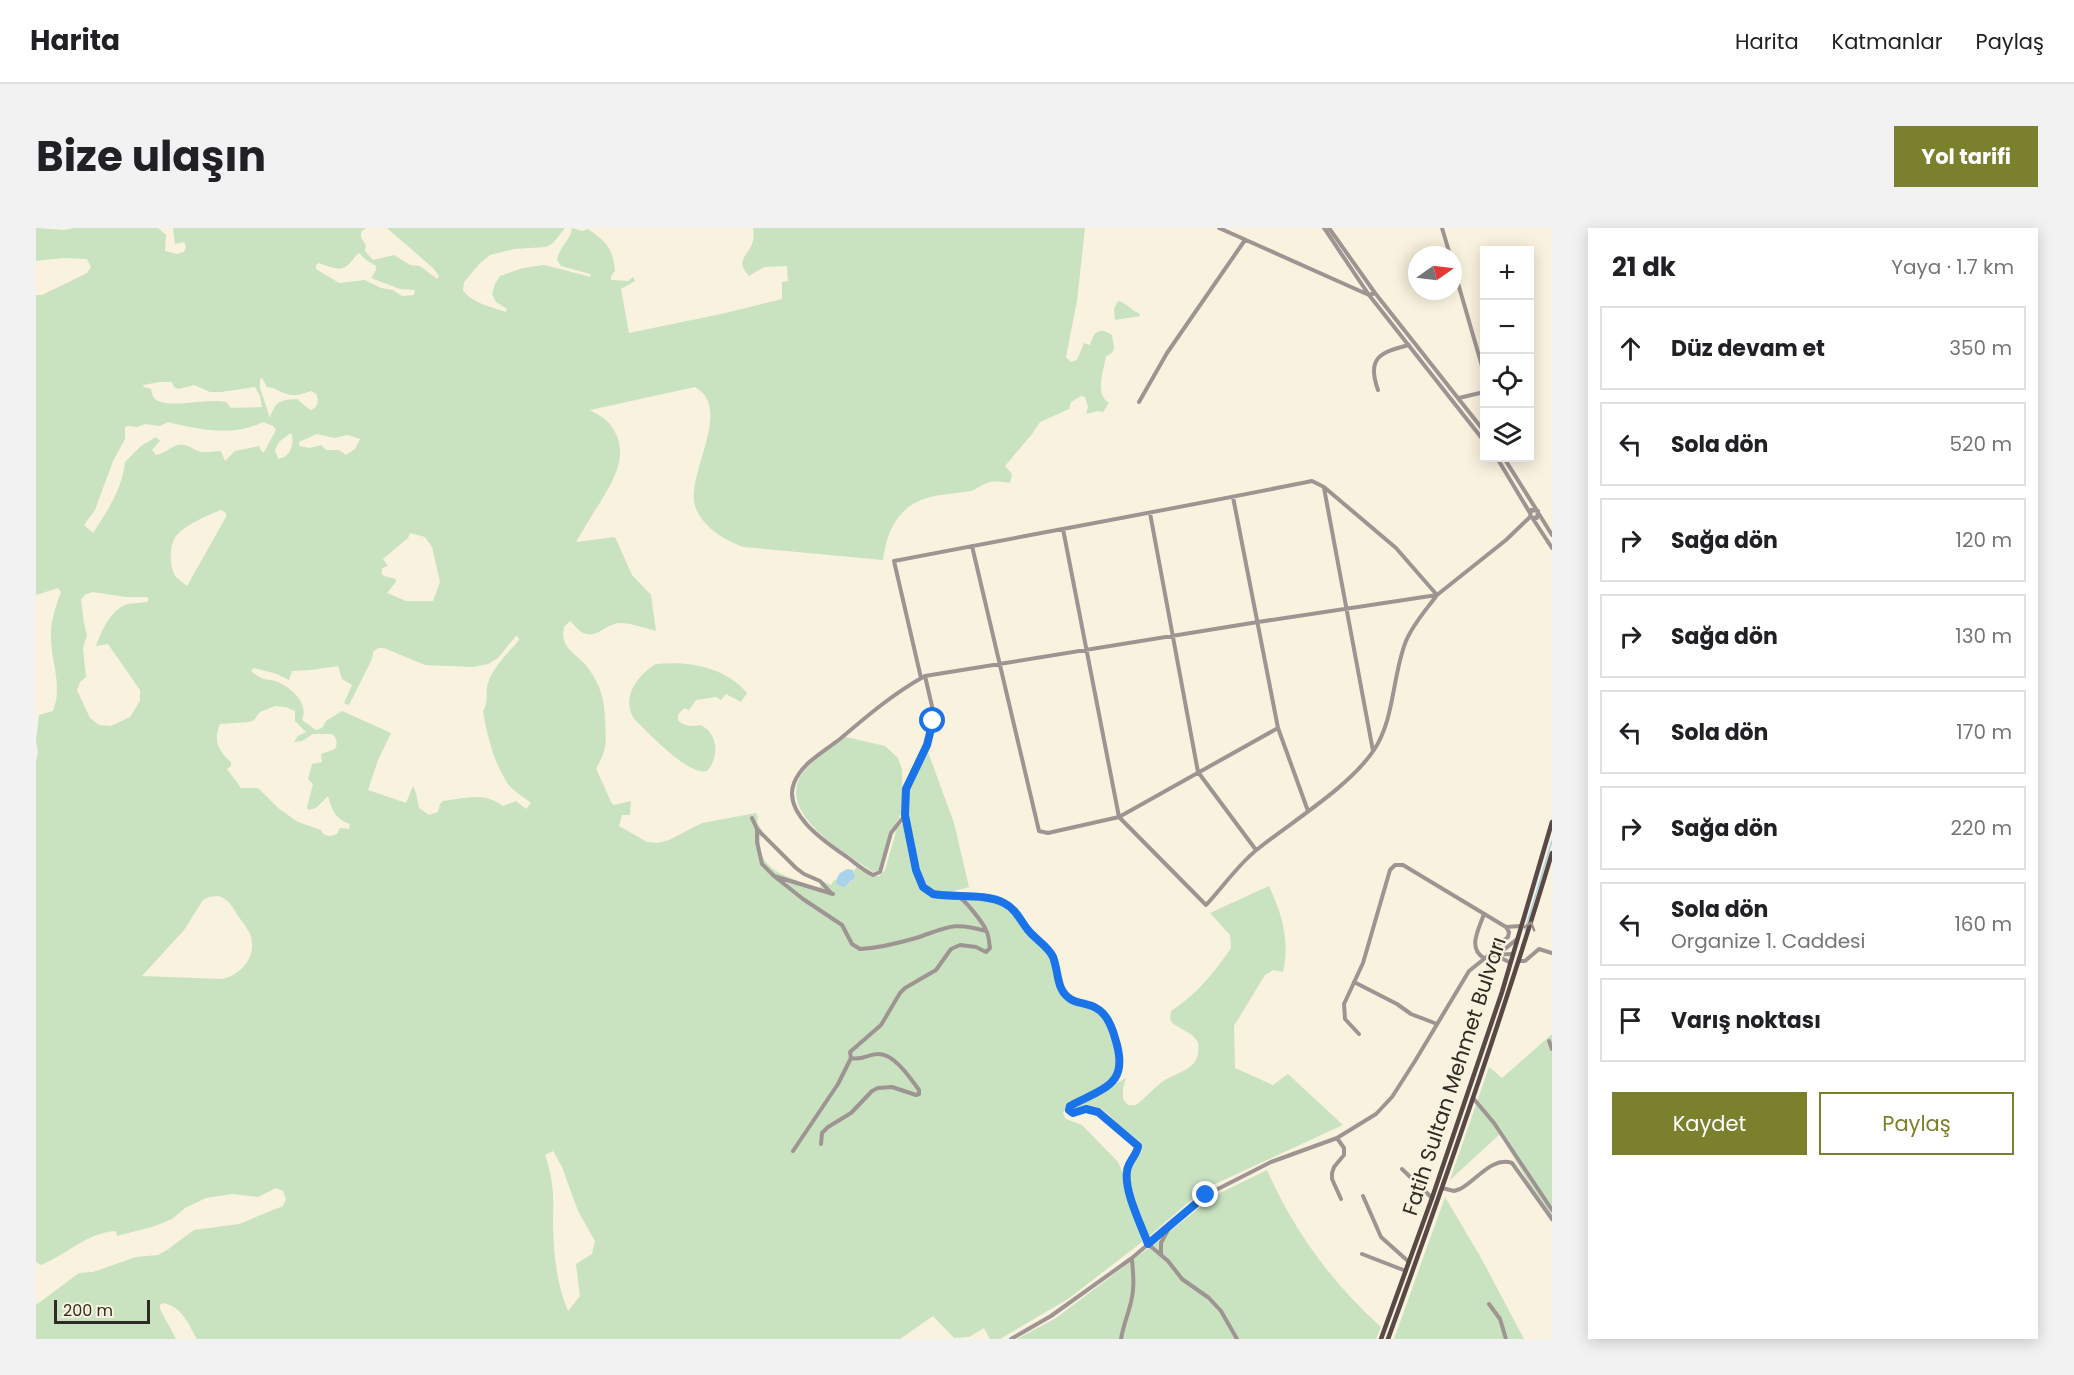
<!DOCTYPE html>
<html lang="tr">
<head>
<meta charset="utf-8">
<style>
	:root { --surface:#fff; --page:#f2f2f2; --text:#202124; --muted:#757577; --line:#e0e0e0; --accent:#7a802b }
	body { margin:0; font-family:Poppins,sans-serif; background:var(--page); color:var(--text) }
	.controls { position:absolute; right:18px; top:18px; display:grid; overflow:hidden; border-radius:0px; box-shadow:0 3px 15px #0003 }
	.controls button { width:54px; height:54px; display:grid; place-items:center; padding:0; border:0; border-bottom:2px solid var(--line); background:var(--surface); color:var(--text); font:30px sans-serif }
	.compass { position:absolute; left:1372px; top:18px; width:54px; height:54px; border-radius:50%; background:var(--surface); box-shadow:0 3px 15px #0003; rotate:76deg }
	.scale { position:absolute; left:18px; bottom:15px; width:96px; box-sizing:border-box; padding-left:6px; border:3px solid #2d2b23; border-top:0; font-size:16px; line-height:21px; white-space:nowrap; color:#2d2b23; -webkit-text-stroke:4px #f9f2de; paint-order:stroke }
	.stop { position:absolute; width:18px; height:18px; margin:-14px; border:4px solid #1a73e8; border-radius:50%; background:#fff }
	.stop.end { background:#1a73e8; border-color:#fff; box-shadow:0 2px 6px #0008 }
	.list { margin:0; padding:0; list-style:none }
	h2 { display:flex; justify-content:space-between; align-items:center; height:78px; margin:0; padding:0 24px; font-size:26px }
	h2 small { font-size:20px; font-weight:400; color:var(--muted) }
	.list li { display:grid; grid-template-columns:39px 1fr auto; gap:18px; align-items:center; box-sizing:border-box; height:84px; margin:0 12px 12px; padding:0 12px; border:2px solid var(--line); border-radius:0px }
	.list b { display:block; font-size:22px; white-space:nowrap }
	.list p { margin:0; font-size:20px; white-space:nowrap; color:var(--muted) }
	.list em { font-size:20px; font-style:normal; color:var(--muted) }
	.actions { display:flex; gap:12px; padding:18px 24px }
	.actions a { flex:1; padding:14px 0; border:2px solid var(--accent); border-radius:0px; text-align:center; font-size:21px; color:var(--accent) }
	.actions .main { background:var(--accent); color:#fff }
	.icon { flex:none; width:33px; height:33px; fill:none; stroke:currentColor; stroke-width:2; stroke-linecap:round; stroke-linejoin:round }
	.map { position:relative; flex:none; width:1516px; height:1111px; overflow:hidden; border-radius:0px }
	header { display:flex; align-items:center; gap:36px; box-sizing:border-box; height:84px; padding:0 30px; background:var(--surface); border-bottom:2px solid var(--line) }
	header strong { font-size:28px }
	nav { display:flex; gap:33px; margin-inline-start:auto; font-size:21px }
	.intro { display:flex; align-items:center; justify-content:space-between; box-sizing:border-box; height:144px; padding:0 36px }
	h1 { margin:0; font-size:42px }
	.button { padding:15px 27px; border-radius:0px; background:var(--accent); color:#fff; font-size:21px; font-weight:700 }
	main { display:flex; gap:36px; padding:0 36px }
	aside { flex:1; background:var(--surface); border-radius:0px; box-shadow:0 3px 15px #0003 }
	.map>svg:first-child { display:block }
	.green { fill:#c9e2c0; fill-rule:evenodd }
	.water { fill:#a8d3ea }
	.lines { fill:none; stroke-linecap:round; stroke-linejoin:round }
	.stream { stroke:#a8d3ea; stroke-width:1.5 }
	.minor { stroke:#9e9492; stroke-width:4 }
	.major { stroke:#594946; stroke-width:4.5 }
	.oneway { stroke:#998d83 }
	.route { stroke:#1a73e8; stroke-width:8 }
	.labels { text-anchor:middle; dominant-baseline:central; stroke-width:4.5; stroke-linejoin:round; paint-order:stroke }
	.street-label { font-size:21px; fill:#2d2b23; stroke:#f9f2de }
</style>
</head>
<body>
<header>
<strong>Harita</strong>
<nav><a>Harita</a><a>Katmanlar</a><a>Paylaş</a></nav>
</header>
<div class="intro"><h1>Bize ulaşın</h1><a class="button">Yol tarifi</a></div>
<main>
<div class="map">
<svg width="1516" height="1111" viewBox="0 0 1516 1111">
	<rect width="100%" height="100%" fill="#f9f2de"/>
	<path class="green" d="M0 0 28 2 38 0H122L130 7 129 23 141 26 148 24 150 18 148 14 139 16 137 0H330L325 4V9L330 18 329 23 337 32 358 27 374 37 384 38 401 51 403 48 397 40 351 0H529L517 15 510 19 478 21 454 27 444 35 428 54 427 62C435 75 456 79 470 84L471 81 460 74 456 66 459 56 464 48 487 40 508 37 555 49 554 46 525 38 521 32C523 19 535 12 536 0L546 3 552 1C571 14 577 21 579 43L575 48V52L592 53 597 49 599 53 585 61 593 105 685 86 746 71V54L752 53 751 38 728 39 713 48C699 32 711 29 716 16 718 11 718 5 717 0H1049L1041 73 1030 129 1035 134 1041 132 1048 115 1054 117C1058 102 1064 99 1076 107 1077 116 1082 124 1070 128 1068 142 1058 166 1073 175L1067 184 1062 183 1050 186 1052 179 1049 169 1045 168 1035 174 1033 181 1004 194 996 206 969 238 976 246 974 255C967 254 958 252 951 255 945 257 941 261 935 263 919 266 900 266 885 272 860 282 850 307 847 332L708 319C689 313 661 296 658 273 654 241 696 179 659 159L554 182C560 186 568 189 573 195 595 222 580 248 565 273 556 287 548 300 540 314L579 309 596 347 615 367 620 403C608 400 596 395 583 395 568 396 560 414 544 403 540 400 538 396 534 393L528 399C523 421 541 425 552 440 564 456 569 472 569 492 570 513 572 521 560 540L575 574 578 577 595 573 594 587H586L583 598 611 614 622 615 633 612 666 595 720 585 722 590 721 594 726 603C714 643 756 650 783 660L787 653 795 657 798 652 810 658 816 653 818 643 822 637 837 648H843L849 642 861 600 867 595C877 613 874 650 889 664 902 676 947 666 968 677 981 684 985 697 995 708 1002 716 1011 722 1015 732 1020 741 1018 753 1024 762 1032 776 1051 776 1062 785 1071 792 1074 802 1078 812 1092 856 1062 861 1030 879L1027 885 1030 891 1046 897 1082 934 1089 950 1093 971 1103 998 1106 1014 1032 1071 964 1111H954L948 1100 933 1109 918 1110 897 1088 864 1111H161C152 1096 147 1079 127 1075L124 1077V1081L140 1111H0V1077L43 1045 57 1044 100 1029 122 1027 131 1022 158 1002 203 996 247 978 250 971 247 963 240 960 222 969 196 966 170 970 149 980 136 991 119 998 81 1008 80 1003C50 1005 32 1026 5 1037L0 1034V533L2 524 0 513 3 487 17 483C27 458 15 434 15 409 14 394 20 378 25 364L22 360 0 367V67H6L51 45 55 39 51 31 27 30 0 33ZM323 25 330 32 340 38V42L335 50 364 61 379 62 378 67 366 68 357 62 345 60 329 52 303 55 280 41V37L283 35C292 38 305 45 313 36 317 32 318 29 323 25ZM226 150 231 159C239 159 243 164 251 166 261 169 267 165 276 163L281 167C283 174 281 181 274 182L261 171C243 172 240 173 234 190L224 160V151ZM124 154H136L138 159 143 161 158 157 174 164H185L219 159 224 168 226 179 195 180 190 174C170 170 139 180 122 173 117 171 116 166 115 161L108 159 107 157ZM132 194C164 202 197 209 227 194L237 198 240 202 228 224H226L223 218 199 223 189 233 185 223C179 223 171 225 165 224 157 222 152 215 142 217 134 219 128 226 120 227L116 222 124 213 120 209 105 218 89 234C87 259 71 284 57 305L48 297 59 282 77 233 89 211V199L92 198 101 199 109 196 124 198ZM253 206H256C258 218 254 229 242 231L239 222 243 214ZM281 206 298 210 312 207 324 211 319 221 310 227 303 222H290L285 217 274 220 263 218V214ZM185 282 190 285V289L151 358C147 355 143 352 140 349 133 340 133 317 140 308 149 297 172 287 185 282ZM374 305 389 309 396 319 404 354 397 373H370L351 365 360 354V351L348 348 346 346V340L352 338 347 331 372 310ZM57 364 90 369H111L113 371 111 374C105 375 98 375 92 376 74 382 66 402 60 418L72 416 104 462V473L94 489 75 498 63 497 54 490 41 462 44 454 50 449 47 420 51 407 48 396 45 371 50 366ZM480 408 482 409 483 412C472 425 457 439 452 455 449 464 453 475 447 483 451 508 458 535 472 556 477 563 488 569 495 575L490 581 480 573 467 578C447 563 428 571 407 573L404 576 402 584 393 587 383 580 380 565 377 558 370 575 332 562 342 532 355 505 306 483 290 493 286 500 280 502 266 492C273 476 257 461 242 454 237 452 233 452 228 451 223 450 219 446 215 443L218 440 241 446 253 452 256 443 275 442 302 438 306 451 316 457 308 475 313 477 336 431 337 424 342 420H348L389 437 436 439 452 436 462 430ZM239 478 250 479 259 483V493L270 504 262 508 258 514 266 513 277 506H296C301 510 302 515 299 521L285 526 286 534 276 536 272 551 277 556 271 579 272 582 280 580 292 568C296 582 299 591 314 596L313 601 304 600 301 606C294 609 288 609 285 602L262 594 242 580 222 560H205L191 541 195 538V534C182 523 177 512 184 496L213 494 218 492 224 484ZM182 668C193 671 195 677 201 686 205 693 211 699 214 706 222 727 206 747 186 751L106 748 148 702 167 672 173 669ZM517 923 526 939 542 983 559 1013 556 1026 540 1036 544 1068 532 1083C520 1055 517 1022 517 991 518 968 517 949 509 927Z
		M1082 73C1090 74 1095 83 1103 85L1104 88 1079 92 1078 81Z
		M620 436C653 433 689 439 711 465L705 474 690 466 685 472 680 469 660 472 653 482 648 480 642 487V492C646 498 658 499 664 497 682 504 684 529 671 543 652 548 613 505 599 492 584 471 601 447 620 436Z
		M810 509 849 518 862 530 866 541 867 582 854 606 844 642 837 644C813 627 752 593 761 557 766 537 794 520 810 509Z
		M892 524 918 595 933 659C922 662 908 667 897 662 878 653 869 581 874 562 877 549 886 536 892 524Z
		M1233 658C1246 686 1254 713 1247 744L1237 742 1229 747 1198 798 1199 840 1237 857 1252 846 1307 897 1168 961 1111 1010C1104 990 1088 961 1095 939 1098 933 1103 928 1106 923L1104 914C1099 909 1092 905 1086 899 1070 886 1065 872 1041 881L1039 879 1090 850 1087 860V871L1092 877H1100C1109 870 1117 861 1126 854 1144 842 1166 842 1162 814L1156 807 1136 795 1134 790 1135 783C1161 766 1178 745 1195 720L1194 707 1174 685Z
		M1516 806V995L1464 906 1414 952 1453 839 1466 850Z
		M1231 942C1258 1003 1296 1055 1345 1099L1340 1111H981L1020 1090 1122 1013 1178 968Z
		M1409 969 1444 1028 1488 1111H1358Z"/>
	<path class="water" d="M811 641 817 642 819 649 810 658 806 659 800 655V652L804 645Z"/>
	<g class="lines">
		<path class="stream" d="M1489 702 1516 613"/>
		<path class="minor" d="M1183 0 1333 67 1339 65
			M1288 0 1333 67 1448 213
			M1293 0 1339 65 1448 203
			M1406 0 1414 27
			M1417 38 1448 145
			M1342 162C1330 129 1345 124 1373 117
			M1423 170 1448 164
			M1103 174 1131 125 1209 12
			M1461 230 1494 285
			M1468 230 1500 281
			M1288 260 1337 523
			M1197 269 1242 500 1272 583
			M1114 285 1162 544 1220 622
			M1503 286 1516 307
			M1497 291 1516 320
			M936 318 1003 603 1012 605 1083 589 1242 500
			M885 450 858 333C998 306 1137 281 1276 253L1288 259 1360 320 1401 367C1390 382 1377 396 1370 413 1356 448 1359 490 1338 522 1313 559 1258 592 1223 620 1204 634 1187 659 1170 677L1083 589 1027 301
			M869 587 855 605 844 644 837 647C828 643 819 635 811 629 791 615 746 586 758 555 766 535 787 524 804 511 831 488 858 465 889 448L1222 394 1401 367 1470 312 1494 289 1495 282 1502 283 1501 290 1494 289
			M716 590 721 601 760 640 768 646 784 653 796 666
			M721 601V614L726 636 738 648 797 666
			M738 648 767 671 806 697 816 716 824 721C842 720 863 715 880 710 911 700 916 693 950 703
			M925 669C946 670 969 668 983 688 987 693 989 698 993 703 1001 712 1012 719 1017 730 1022 741 1021 755 1028 764 1041 779 1053 773 1064 782 1073 790 1078 803 1081 814 1093 857 1066 861 1034 878L1033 882 1037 885C1062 874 1069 891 1085 905 1090 910 1096 912 1101 916L1102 923 1092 937 1091 951 1094 967 1112 1016 1132 1033 1146 1051 1173 1070 1185 1083 1201 1111
			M1464 725 1481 711
			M1456 726 1458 720 1472 709 1473 704 1470 699
			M1457 726 1473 734
			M1448 730C1431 720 1443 701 1448 686
			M1484 733H1489L1503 721 1516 725
			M1318 754 1361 776 1375 786 1401 796
			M1323 806 1309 791 1308 776 1327 735 1354 642 1359 637H1367L1470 699 1485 698
			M1513 813 1516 821
			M1437 870 1458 895 1516 982
			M1301 910 1308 920V927L1298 939 1296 945V951L1305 971
			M785 916 786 905 792 899 815 885 836 863 842 860 856 859 880 867 883 866V862C875 851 858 825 842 826 832 826 826 833 815 830L814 824 845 797 864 765 869 760 900 742 915 721 924 717 940 719 950 724 954 720C953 715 953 707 950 702 947 695 928 670 921 668 910 664 899 670 890 661 880 653 869 602 869 587 867 546 896 526 898 487L889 448
			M757 923 802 856 815 830
			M1366 941 1396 970
			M1406 960 1418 963 1424 961C1440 953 1456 928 1476 935L1516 991
			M1327 968 1345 1009 1373 1034
			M1125 1026V1015L1133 1000
			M1326 1026 1370 1043
			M1453 1076 1464 1091 1470 1111
			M975 1111 1015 1088 1096 1030 1170 967 1235 934 1301 910 1340 886 1356 869 1379 833 1433 743 1453 727 1476 726
			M1085 1111C1087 1098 1092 1087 1095 1074 1099 1059 1097 1045 1096 1031"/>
		<path class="major" d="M1345 1111 1396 970 1466 764 1516 594
			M1352 1111C1410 951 1467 789 1516 625"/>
	</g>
	<defs><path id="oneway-chevron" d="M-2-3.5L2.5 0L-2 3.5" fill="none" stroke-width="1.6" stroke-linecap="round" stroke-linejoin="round" transform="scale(1.5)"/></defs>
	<use class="oneway" href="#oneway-chevron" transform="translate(1494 698) rotate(-73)"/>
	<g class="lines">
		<path class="route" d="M897 493 891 517 870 561 869 587 880 642 887 659 897 666C919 670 949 665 968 675 980 681 984 692 992 702 1000 712 1012 718 1017 729 1021 739 1021 751 1025 760 1033 777 1047 773 1060 780 1070 785 1076 799 1079 810 1094 856 1070 859 1034 878L1033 882 1037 885 1050 881 1062 884 1102 918C1102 926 1092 933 1091 943 1088 964 1105 996 1112 1016L1170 967"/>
	</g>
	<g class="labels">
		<g class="street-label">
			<text transform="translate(1418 848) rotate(-72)">Fatih Sultan Mehmet Bulvarı</text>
		</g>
	</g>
</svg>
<div class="controls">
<button>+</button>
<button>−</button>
<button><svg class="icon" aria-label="locate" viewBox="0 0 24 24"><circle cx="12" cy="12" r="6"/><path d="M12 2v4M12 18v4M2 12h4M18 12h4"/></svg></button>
<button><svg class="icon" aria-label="layers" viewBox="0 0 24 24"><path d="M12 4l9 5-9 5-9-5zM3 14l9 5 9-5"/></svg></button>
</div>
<svg class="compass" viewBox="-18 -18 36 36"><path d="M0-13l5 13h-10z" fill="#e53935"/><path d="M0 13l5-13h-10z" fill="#757577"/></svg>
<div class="scale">200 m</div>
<div class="stop" style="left:897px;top:493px"></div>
<div class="stop end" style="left:1170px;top:967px"></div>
</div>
<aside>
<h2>21 dk<small>Yaya · 1.7 km</small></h2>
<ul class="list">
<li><svg class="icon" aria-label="ahead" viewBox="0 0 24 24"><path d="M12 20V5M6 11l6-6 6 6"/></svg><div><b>Düz devam et</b></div><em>350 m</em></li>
<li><svg class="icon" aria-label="left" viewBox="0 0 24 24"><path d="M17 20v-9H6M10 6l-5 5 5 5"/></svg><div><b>Sola dön</b></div><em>520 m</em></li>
<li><svg class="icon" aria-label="right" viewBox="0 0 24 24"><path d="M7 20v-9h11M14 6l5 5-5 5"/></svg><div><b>Sağa dön</b></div><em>120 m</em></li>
<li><svg class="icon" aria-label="right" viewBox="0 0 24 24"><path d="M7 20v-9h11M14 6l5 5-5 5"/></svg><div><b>Sağa dön</b></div><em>130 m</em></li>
<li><svg class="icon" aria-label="left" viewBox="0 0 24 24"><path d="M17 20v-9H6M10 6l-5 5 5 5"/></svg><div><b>Sola dön</b></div><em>170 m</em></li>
<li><svg class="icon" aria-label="right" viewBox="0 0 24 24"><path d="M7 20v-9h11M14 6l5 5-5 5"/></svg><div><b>Sağa dön</b></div><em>220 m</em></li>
<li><svg class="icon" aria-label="left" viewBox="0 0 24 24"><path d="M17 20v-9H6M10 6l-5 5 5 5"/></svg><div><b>Sola dön</b><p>Organize 1. Caddesi</p></div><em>160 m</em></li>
<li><svg class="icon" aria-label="arrive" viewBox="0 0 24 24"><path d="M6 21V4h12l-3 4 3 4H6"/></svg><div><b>Varış noktası</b></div></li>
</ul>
<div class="actions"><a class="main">Kaydet</a><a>Paylaş</a></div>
</aside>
</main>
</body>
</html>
